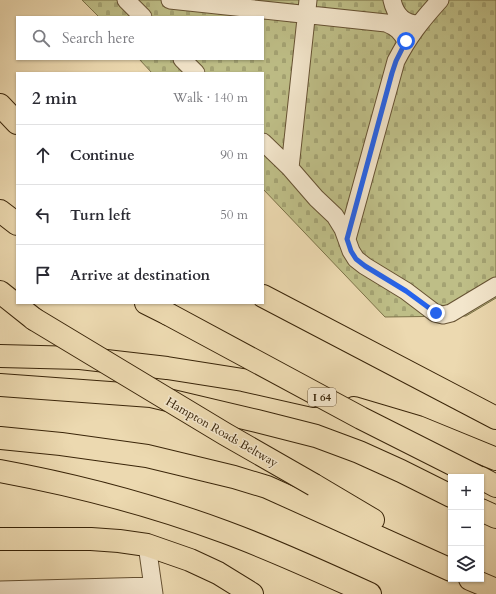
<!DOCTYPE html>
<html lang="en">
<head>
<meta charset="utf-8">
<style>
	:root { --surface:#fff; --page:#f2f2f3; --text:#2b2b33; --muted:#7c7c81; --line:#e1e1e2 }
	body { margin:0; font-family:Cardo,serif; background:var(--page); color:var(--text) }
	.controls { position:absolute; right:12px; bottom:12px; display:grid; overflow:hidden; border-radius:0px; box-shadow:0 1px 3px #0004 }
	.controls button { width:36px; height:36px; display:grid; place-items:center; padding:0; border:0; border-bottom:1px solid var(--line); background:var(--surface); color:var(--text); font:20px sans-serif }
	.stop { position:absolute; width:12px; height:12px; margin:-9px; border:3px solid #2563eb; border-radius:50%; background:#fff }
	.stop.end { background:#2563eb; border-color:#fff; box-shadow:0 1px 4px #0008 }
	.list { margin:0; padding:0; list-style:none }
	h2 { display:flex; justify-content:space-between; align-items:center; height:52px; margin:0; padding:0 16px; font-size:17px }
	h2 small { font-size:13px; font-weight:400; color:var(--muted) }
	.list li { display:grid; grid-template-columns:26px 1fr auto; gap:12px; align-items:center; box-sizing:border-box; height:60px; padding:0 16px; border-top:1px solid var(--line) }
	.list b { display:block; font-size:15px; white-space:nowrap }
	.list em { font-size:13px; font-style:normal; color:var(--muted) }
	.icon { flex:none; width:22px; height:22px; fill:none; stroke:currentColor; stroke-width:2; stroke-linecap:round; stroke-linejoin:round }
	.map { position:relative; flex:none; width:496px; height:594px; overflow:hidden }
	.search { position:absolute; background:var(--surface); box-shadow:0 1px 3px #0004; left:16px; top:16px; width:248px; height:44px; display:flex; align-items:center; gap:10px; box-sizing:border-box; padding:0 14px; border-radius:0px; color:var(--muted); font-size:15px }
	.panel { position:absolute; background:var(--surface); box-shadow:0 1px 3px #0004; left:16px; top:72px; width:248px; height:232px; border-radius:0px }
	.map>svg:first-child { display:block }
	.cemetery { fill:url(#cemetery-stones); stroke:#7c7248 }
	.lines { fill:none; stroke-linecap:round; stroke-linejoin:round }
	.minor-casing { stroke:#665233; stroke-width:19 }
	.major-casing { stroke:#3a2509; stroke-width:24 }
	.highway-casing { stroke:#3a2509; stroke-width:24 }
	.minor { stroke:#f3e6cc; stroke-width:17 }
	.major { stroke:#ecd9b0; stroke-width:22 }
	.highway { stroke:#ecd9b0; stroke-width:22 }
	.highway-bridge-casing { stroke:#3a2509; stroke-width:24; stroke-linecap:butt }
	.highway-bridge { stroke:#ecd9b0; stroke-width:22 }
	.route { stroke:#2563eb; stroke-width:5 }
	.labels { text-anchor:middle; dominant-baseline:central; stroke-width:3; stroke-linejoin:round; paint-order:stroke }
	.shield { fill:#f3e6cc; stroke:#725f44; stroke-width:1 }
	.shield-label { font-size:11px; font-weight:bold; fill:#3a2509 }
	.street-label { font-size:12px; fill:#3a2509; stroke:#f3e6cc }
</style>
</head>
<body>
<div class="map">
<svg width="496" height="594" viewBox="0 0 496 594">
	<defs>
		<pattern id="cemetery-stones" width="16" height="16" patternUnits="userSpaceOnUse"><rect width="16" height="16" fill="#bebe87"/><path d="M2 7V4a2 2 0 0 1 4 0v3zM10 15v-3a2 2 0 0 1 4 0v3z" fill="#a4a373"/></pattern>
	</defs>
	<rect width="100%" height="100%" fill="#ecd9b0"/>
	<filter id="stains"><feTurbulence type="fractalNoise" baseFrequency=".005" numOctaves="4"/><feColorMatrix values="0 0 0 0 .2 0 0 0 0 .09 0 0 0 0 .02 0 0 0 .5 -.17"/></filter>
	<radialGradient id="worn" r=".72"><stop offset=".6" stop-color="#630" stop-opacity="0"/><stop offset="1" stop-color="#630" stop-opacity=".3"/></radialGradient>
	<path class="cemetery" d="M82 0H496V298L466 316 385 317 263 189V73H152L139 59H263V17H99Z"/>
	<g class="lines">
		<g class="minor-casing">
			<path id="minor" d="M126 0 143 17
				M170 0 386 23C396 27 401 31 406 41
				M392 0C395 14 403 24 418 24
				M182 59 196 73
				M263 142 290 168 316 198 335 216 343 229 351 251 356 259 365 266 406 291 435 313 443 315 451 313 496 286
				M290 168 308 0
				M347 239 396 61C409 36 421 21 440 0
				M147 545 154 594
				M0 590 153 586"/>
		</g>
		<g class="major-casing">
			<path id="major" d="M0 539H91L119 541 147 545 190 560 218 573 252 594"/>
		</g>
		<g class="highway-casing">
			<path id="highway" d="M0 105 17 123
				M0 211 17 224
				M0 292 34 319
				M263 296 496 418
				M146 303 168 314
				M0 356 80 358 167 368 243 380 314 396
				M0 385 151 396 257 421 316 436 359 452 401 471 451 496
				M354 408 418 427 496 459
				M0 438 61 444 147 456 234 477 267 487 451 570
				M0 471C76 485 152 505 225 532 274 550 322 572 370 594
				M481 478 496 486
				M314 485 373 520
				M481 510 496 517
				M470 579 496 590"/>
		</g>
		<use href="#minor" class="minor"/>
		<use href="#major" class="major"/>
		<use href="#highway" class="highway"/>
		<g class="highway-bridge-casing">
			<path id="highway-bridge" d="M168 314 361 418 478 477
				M34 319 225 434 314 485"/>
		</g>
		<use href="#highway-bridge" class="highway-bridge"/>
	</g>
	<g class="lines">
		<path class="route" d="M406 41 396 61 392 73 347 239 351 251 356 259 365 266 406 291 436 313"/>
	</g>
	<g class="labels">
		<rect class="shield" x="308" y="388" width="28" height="18" rx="3"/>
		<g class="shield-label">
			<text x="322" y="397">I 64</text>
		</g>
		<g class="street-label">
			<text transform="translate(222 432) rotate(30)">Hampton Roads Beltway</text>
		</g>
	</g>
	<rect width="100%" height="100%" filter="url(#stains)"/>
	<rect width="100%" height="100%" fill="url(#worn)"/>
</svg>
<div class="controls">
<button>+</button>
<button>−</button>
<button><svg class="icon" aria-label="layers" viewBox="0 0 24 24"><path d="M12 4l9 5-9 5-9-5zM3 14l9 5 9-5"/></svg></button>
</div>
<div class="stop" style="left:406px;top:41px"></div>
<div class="stop end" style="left:436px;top:313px"></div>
<div class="search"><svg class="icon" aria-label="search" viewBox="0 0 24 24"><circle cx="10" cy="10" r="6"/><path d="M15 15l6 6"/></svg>Search here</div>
<section class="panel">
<h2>2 min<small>Walk · 140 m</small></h2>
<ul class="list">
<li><svg class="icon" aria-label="ahead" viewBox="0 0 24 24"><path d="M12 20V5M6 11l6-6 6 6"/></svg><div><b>Continue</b></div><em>90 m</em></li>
<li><svg class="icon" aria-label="left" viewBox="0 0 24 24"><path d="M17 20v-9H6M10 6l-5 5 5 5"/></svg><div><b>Turn left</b></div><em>50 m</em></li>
<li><svg class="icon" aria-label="arrive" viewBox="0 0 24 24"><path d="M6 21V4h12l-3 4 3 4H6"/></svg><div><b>Arrive at destination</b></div></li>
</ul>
</section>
</div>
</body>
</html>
